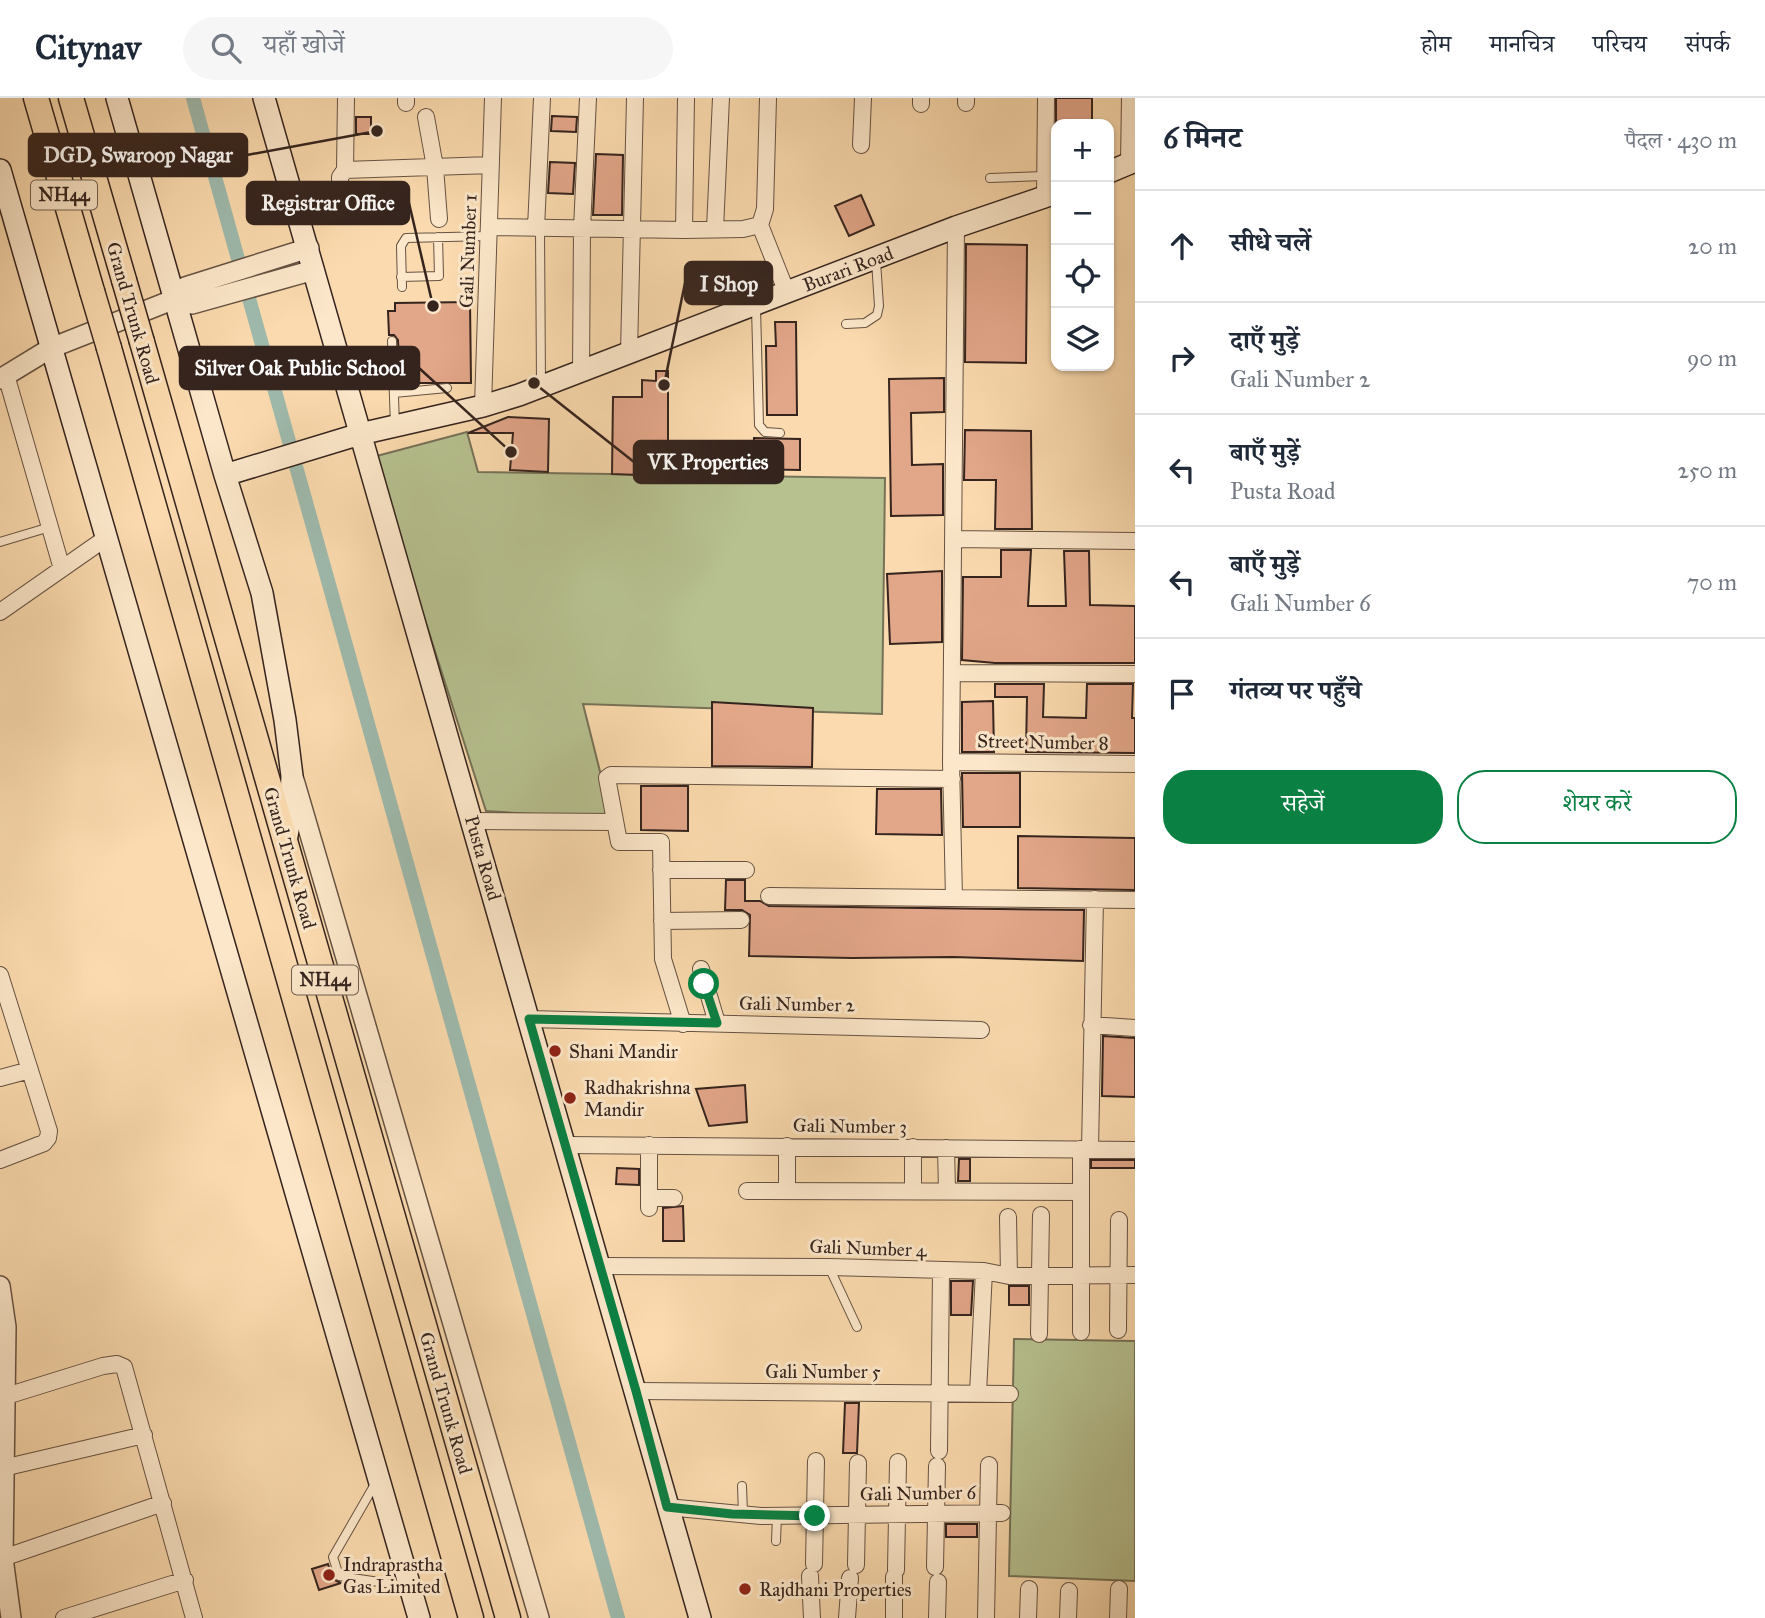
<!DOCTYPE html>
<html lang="hi">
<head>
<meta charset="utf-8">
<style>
	:root { --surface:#fff; --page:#f6f6f7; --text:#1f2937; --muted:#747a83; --line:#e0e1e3; --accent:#0b8043 }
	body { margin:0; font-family:"IM FELL Great Primer","Noto Serif Devanagari",serif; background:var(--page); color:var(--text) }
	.controls { position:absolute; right:21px; top:21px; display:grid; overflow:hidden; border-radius:14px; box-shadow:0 2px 5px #0004 }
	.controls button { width:63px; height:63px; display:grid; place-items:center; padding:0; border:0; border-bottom:2px solid var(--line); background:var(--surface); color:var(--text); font:35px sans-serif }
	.stop { position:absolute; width:21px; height:21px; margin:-16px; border:5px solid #0b8043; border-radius:50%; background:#fff }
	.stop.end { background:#0b8043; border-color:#fff; box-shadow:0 2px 7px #0008 }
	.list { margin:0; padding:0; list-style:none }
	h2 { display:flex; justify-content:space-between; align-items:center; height:91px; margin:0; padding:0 28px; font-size:30px }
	h2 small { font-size:23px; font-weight:400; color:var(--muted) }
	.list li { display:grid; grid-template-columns:46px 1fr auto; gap:21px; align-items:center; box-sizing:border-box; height:112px; padding:0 28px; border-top:2px solid var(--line) }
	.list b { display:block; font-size:26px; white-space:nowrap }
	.list p { margin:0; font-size:23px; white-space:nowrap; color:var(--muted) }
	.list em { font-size:23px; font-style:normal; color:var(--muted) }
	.actions { display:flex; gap:14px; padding:21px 28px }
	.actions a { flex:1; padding:16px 0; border:2px solid var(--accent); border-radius:28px; text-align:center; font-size:24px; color:var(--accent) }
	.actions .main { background:var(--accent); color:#fff }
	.icon { flex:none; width:38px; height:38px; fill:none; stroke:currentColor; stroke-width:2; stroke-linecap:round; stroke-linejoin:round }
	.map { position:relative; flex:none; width:1135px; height:1520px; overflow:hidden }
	header { display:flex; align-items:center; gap:42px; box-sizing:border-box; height:98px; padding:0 35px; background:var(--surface); border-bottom:2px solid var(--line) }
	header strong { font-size:33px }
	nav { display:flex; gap:38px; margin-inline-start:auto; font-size:24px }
	.search { width:490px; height:63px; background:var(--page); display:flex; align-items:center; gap:18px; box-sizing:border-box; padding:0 24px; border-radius:38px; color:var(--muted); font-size:26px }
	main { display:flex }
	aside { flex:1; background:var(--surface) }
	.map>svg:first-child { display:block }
	.green { fill:#b7c190; stroke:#767257; stroke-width:2 }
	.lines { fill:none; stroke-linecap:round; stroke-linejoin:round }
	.canal { stroke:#9ebaad; stroke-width:14 }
	.building { fill:#e2a689; stroke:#35241e; stroke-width:2 }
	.service-casing { stroke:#665242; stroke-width:10 }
	.minor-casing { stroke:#665242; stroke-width:18 }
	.tertiary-casing { stroke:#665242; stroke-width:22 }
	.secondary-casing { stroke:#35241e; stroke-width:24 }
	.trunk-casing { stroke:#35241e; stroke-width:27 }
	.service { stroke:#fce7ca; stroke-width:8 }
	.minor { stroke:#fce7ca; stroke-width:16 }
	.tertiary { stroke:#fce7ca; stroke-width:19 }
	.secondary { stroke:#fce7ca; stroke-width:21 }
	.trunk { stroke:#fadaae; stroke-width:24 }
	.trunk-bridge-casing { stroke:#35241e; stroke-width:27; stroke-linecap:butt }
	.trunk-bridge { stroke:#fadaae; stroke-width:24 }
	.route { stroke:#0b8043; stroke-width:9 }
	.poi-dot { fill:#8f2418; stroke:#fce7ca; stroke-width:2.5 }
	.labels { text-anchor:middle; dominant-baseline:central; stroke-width:6; stroke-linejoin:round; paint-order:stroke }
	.shield { fill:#fce7ca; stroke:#715e52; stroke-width:2 }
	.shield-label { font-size:18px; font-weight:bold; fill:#35241e }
	.street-label { font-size:19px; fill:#35241e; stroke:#fce7ca }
	.poi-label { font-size:19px; fill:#35241e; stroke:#fce7ca; text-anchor:start }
	.leader { fill:none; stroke:#35241e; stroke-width:2.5 }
	.callout-dot { fill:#35241e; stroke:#fce7ca; stroke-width:2.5 }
	.callout { fill:#35241e; stroke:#35241e; stroke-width:2.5 }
	.callout-label { font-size:21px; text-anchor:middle; font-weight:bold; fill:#fff }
</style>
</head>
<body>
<header>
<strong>Citynav</strong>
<div class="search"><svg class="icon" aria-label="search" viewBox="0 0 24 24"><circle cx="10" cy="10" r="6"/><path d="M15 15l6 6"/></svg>यहाँ खोजें</div>
<nav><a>होम</a><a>मानचित्र</a><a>परिचय</a><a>संपर्क</a></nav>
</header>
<main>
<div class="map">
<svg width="1135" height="1520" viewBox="0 0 1135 1520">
	<rect width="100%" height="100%" fill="#fadaae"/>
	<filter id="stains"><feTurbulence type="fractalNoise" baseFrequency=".00286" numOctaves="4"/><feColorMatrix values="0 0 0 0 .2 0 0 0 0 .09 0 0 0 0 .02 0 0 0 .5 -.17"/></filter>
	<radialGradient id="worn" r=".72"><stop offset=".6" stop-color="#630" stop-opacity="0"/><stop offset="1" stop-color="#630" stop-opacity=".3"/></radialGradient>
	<path class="green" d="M467 334 478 374 885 380 882 616 583 606 612 721 486 713 373 359Z
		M1014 1241 1135 1243V1483L1009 1478Z"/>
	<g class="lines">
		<path class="canal" d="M193 0 618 1520"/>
	</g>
	<path class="building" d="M1056 0H1092V26H1056Z
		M552 18 577 19 576 34 551 33Z
		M356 19H371V36H356Z
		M596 56 623 57 622 117H593Z
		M550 64 575 65 573 96 548 95Z
		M861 97 874 127 849 138 835 108Z
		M966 146 1027 147 1026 265 965 264Z
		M470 204 471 285H400L398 242 394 237H389L388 213H395V205Z
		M775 224H796L797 317H767L766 248H776Z
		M656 273H668V378L612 376 613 299H642V282L656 283Z
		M944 280V314L911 315 912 367 943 366V417L891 418 889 281Z
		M508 319 549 321 548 374 510 372 513 335H468Z
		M965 332 1031 333 1032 431H995L996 382H964Z
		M754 340 800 341V372L753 371Z
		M1001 452H1031L1028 508H1066L1064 453H1089L1090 507 1135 508V565H995L962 562 963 479H1001Z
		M942 473V544L890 546 887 476Z
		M995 586H1044L1043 619 1086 620 1087 586H1133L1132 620H1135V655L1026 654 1027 599H995Z
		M993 603 994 654H962V604Z
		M712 604 813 610 812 669 712 668Z
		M962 675H1020V729H963Z
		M641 688H688V733L641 732Z
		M877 691H941L942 737 876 736Z
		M1018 738 1135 740V792L1018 790Z
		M726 782H745V803H760L769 808 1084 812 1083 863 953 859 852 860 749 858 750 817 742 812H725Z
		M1103 938 1135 940V999L1102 998Z
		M745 987 747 1024 709 1028 696 991Z
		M959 1061H970V1083H958Z
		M1091 1062H1135V1070H1091Z
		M617 1070 639 1071V1087L616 1086Z
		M683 1108 684 1143H663V1110Z
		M951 1183H973L971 1217H951Z
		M1009 1188H1029V1207H1009Z
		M845 1305H859L857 1355H843Z
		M946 1426H977V1439H946Z
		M328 1466 333 1481 341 1485 319 1492 312 1471Z"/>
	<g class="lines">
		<g class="service-casing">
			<path id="service" d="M990 80 1045 78
				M540 130 541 286
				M401 179 439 178 438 139
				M402 189 401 148 406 140 490 138
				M756 209 759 327 765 334 780 335
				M846 226 865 225 877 217 879 208 876 163
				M392 243 395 328
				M394 295 447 290
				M0 444 50 429
				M829 1169 857 1229
				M375 1386 333 1459 339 1478 406 1488
				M742 1388 743 1416
				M776 1443 777 1418"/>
		</g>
		<g class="minor-casing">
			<path id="minor" d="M768 0 765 111 760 127 787 195
				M406 5V0
				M966 5V0
				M921 6V0
				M426 19 435 69 439 121
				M861 47 863 0
				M1129 66 1130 0
				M345 72 346 0
				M1045 99 1046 0
				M340 113V79L345 72 491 67
				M490 129 684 132 743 131 760 127
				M536 130 542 0
				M715 131 721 0
				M684 132 686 0
				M629 255 635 0
				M581 274 582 131 588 0
				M6 277 62 471
				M483 308 493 0
				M953 441 1135 443
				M0 514 106 440
				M952 575 1135 576
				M951 664 1135 666
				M472 723 615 724
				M661 772H746
				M769 798 1135 802
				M954 800 951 664 956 129
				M662 823 741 822
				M701 871 717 925
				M0 877 49 1033 48 1040 44 1045 0 1062
				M529 921 981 932
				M683 926 663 861 661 744H619L607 680 611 677 952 681
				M1091 927 1135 930
				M0 980 30 972
				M565 1047 1135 1052
				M649 1047V1110
				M913 1049V1093
				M946 1050 947 1093
				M1081 1051V1234
				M1090 1051 1095 801
				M747 1093 1081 1094
				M787 1093V1048
				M649 1100H674
				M1008 1119 1009 1178
				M600 1168 829 1169 984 1173 1009 1178 1135 1177
				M1118 1232 1119 1122
				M1039 1236 1041 1117
				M636 1293 1010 1296
				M978 1295 984 1173
				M0 1300 103 1268 117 1266 124 1269 194 1520
				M939 1353 941 1173
				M3 1370 144 1337
				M667 1409 761 1418 1002 1415
				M3 1460 163 1405
				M814 1466 816 1363
				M856 1467 858 1365
				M935 1469 937 1368
				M896 1472 898 1364
				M810 1478 812 1520
				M64 1520 185 1482
				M847 1520 850 1480
				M894 1520V1479
				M937 1520 938 1484
				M986 1520 989 1367
				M1028 1520 1029 1491
				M1068 1520 1069 1493
				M1118 1520 1119 1491"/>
		</g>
		<g class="tertiary-casing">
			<path id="tertiary" d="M180 199 192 206 314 172
				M0 281 51 250 180 199 185 189 309 150
				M294 682 539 1520
				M0 1188 6 1229 3 1460 11 1520"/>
		</g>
		<g class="secondary-casing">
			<path id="secondary" d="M117 0 225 377 262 495 285 622 292 678 290 721 286 743
				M264 0 700 1520
				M0 72 419 1520
				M1109 74 1135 63
				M225 377 360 336 483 308 519 297 956 129 1056 95"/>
		</g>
		<g class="trunk-casing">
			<path id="trunk" d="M36 0 92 193
				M71 0 124 182
				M142 244 508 1520
				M109 250 471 1520"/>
		</g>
		<use href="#service" class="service"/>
		<use href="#minor" class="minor"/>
		<use href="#tertiary" class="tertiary"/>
		<use href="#secondary" class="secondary"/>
		<use href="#trunk" class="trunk"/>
		<g class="trunk-bridge-casing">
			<path id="trunk-bridge" d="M124 182 142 244
				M92 193 109 250"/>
		</g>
		<use href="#trunk-bridge" class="trunk-bridge"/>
	</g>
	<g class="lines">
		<path class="route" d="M704 886 717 925 529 921 636 1293 667 1409 732 1416 815 1418"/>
	</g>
	<g class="poi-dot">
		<circle cx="555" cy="953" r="7"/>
		<circle cx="570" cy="1000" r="7"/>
		<circle cx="329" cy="1477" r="7"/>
		<circle cx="745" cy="1491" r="7"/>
	</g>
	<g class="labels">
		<g class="shield">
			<rect x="31" y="82.5" width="66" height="29" rx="5"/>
			<rect x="292" y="867.5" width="66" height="29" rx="5"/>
		</g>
		<g class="shield-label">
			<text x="64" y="97">NH44</text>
			<text x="325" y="882">NH44</text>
		</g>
		<g class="street-label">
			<text transform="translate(468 153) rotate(-88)">Gali Number 1</text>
			<text transform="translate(848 171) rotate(-21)">Burari Road</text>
			<text transform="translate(133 215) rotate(74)">Grand Trunk Road</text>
			<text transform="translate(1043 644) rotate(1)">Street Number 8</text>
			<text transform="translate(290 760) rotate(74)">Grand Trunk Road</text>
			<text transform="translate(483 760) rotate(74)">Pusta Road</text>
			<text transform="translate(797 906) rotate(1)">Gali Number 2</text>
			<text transform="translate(850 1028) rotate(1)">Gali Number 3</text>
			<text transform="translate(868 1150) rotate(2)">Gali Number 4</text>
			<text x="823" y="1273">Gali Number 5</text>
			<text transform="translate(446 1305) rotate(74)">Grand Trunk Road</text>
			<text transform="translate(918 1395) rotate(-1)">Gali Number 6</text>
		</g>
		<g class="poi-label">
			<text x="569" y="953">Shani Mandir</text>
			<text x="584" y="989">Radhakrishna<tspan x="584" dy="22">Mandir</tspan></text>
			<text x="343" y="1466">Indraprastha<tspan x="343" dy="22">Gas Limited</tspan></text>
			<text x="759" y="1491">Rajdhani Properties</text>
		</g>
	</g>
	<path class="leader" d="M377 33L247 57M433 208L409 105M664 287L685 185M511 354L419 270M534 285L634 364"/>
	<g class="callout-dot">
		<circle cx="377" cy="33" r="7"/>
		<circle cx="433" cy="208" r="7"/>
		<circle cx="664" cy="287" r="7"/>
		<circle cx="511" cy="354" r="7"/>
		<circle cx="534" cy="285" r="7"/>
	</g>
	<g class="callout">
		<rect x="29" y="36" width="218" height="42" rx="7"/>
		<rect x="247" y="84" width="162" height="42" rx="7"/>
		<rect x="685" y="164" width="87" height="42" rx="7"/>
		<rect x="180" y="249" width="239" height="42" rx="7"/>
		<rect x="634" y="343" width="149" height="42" rx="7"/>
	</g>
	<g class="callout-label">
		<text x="138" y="64">DGD, Swaroop Nagar</text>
		<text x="328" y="112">Registrar Office</text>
		<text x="729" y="193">I Shop</text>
		<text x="300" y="277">Silver Oak Public School</text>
		<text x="708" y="371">VK Properties</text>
	</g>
	<rect width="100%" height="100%" filter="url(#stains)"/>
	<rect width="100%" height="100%" fill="url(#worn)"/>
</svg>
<div class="controls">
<button>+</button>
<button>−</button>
<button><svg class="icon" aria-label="locate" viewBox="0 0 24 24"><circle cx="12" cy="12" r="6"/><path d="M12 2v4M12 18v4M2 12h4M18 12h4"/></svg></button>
<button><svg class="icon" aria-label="layers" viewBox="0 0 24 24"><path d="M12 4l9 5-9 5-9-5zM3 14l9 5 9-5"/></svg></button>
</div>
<div class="stop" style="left:704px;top:886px"></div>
<div class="stop end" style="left:815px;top:1418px"></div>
</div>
<aside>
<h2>6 मिनट<small>पैदल · 430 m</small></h2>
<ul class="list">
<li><svg class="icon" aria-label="ahead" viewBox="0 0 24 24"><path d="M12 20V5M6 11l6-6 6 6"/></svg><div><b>सीधे चलें</b></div><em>20 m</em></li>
<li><svg class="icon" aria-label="right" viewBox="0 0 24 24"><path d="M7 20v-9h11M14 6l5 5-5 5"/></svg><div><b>दाएँ मुड़ें</b><p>Gali Number 2</p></div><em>90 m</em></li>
<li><svg class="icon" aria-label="left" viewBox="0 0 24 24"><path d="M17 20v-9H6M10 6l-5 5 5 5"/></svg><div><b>बाएँ मुड़ें</b><p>Pusta Road</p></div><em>250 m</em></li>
<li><svg class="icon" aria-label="left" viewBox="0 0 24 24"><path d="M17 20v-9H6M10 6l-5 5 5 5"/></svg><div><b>बाएँ मुड़ें</b><p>Gali Number 6</p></div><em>70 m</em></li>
<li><svg class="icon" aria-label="arrive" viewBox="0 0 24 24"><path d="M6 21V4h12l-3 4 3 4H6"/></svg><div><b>गंतव्य पर पहुँचे</b></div></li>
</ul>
<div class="actions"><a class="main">सहेजें</a><a>शेयर करें</a></div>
</aside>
</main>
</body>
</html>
